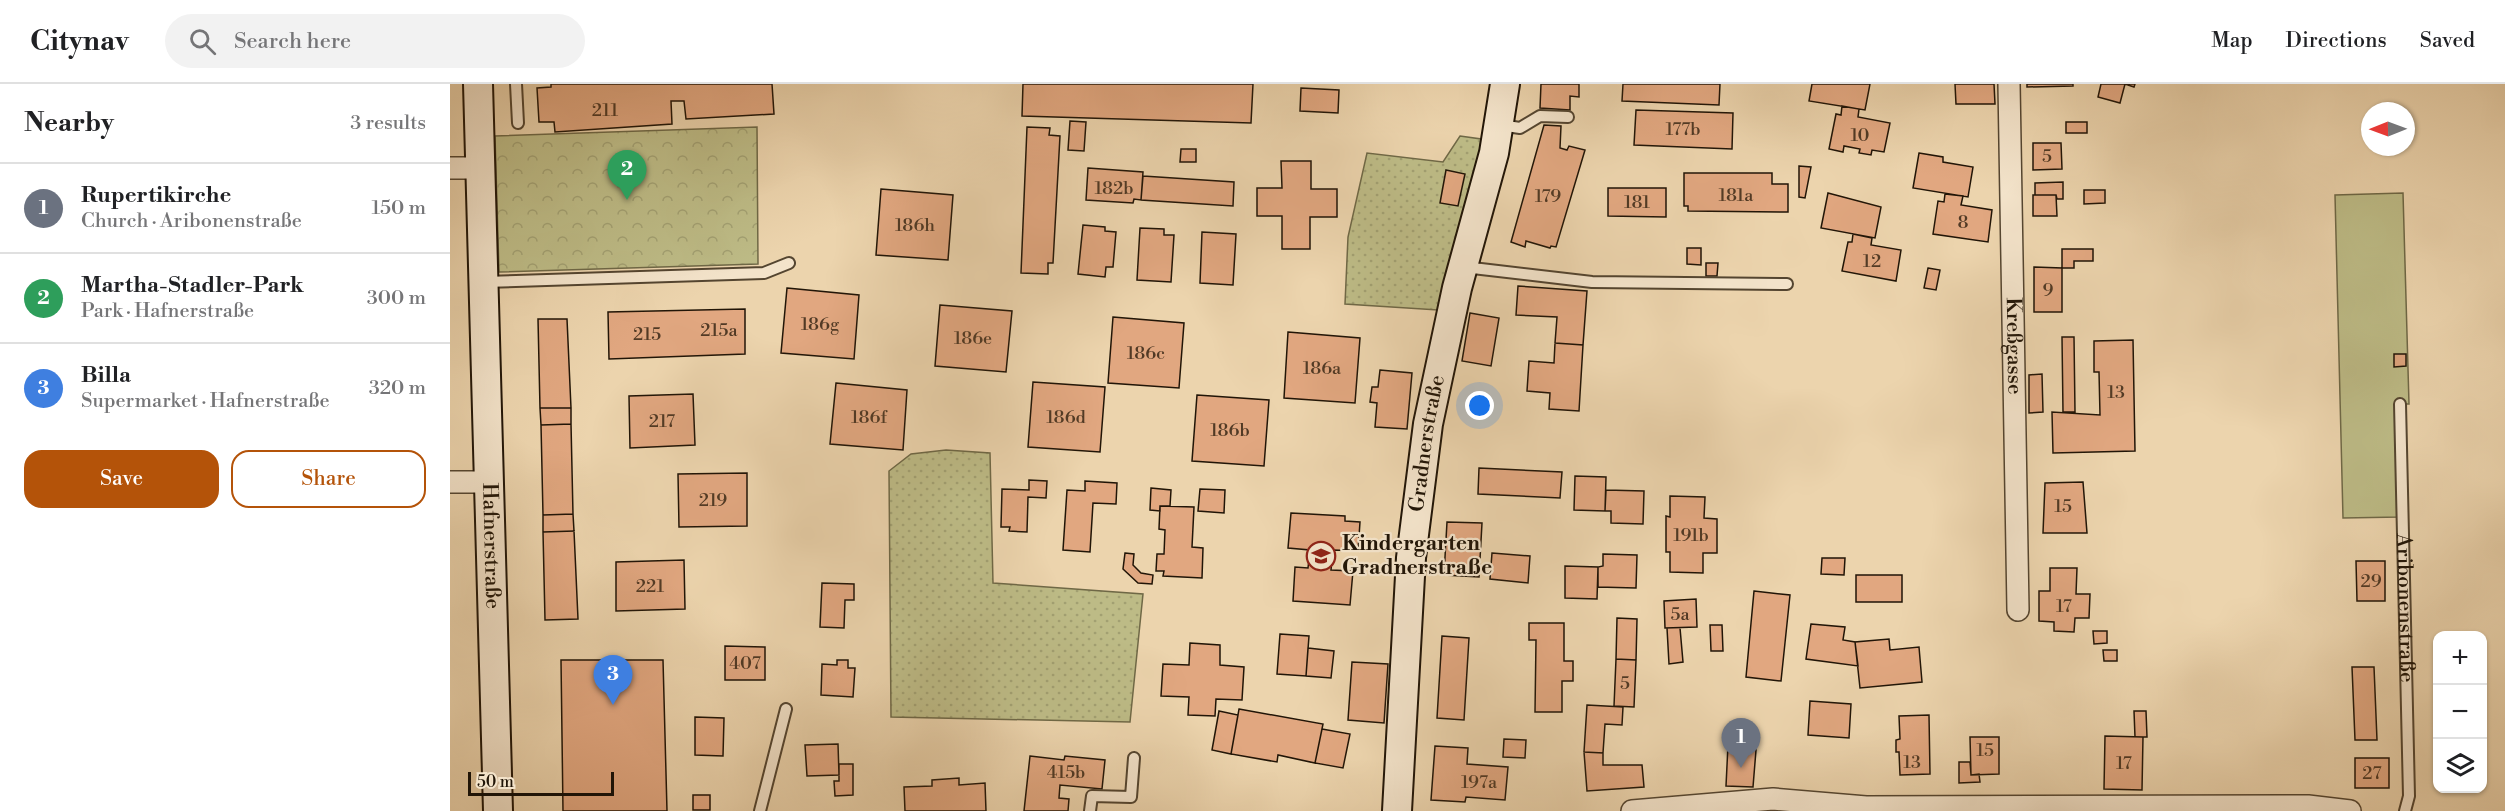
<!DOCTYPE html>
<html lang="en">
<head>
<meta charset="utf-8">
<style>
	:root { --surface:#fff; --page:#f2f2f2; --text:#202124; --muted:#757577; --line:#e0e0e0; --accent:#b45309 }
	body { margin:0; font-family:"Libre Bodoni",serif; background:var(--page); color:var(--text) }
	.controls { position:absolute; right:18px; bottom:18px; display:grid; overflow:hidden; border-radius:12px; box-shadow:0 2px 4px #0004 }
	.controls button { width:54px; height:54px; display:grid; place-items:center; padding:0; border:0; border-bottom:2px solid var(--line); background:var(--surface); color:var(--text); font:30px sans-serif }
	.compass { position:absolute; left:1911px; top:18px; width:54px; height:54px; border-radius:50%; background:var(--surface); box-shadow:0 2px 4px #0004; rotate:269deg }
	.scale { position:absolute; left:18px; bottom:15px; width:146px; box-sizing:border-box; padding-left:6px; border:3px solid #211507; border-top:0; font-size:16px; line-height:21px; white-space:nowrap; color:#211507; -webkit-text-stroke:4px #f3e3ca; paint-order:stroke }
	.you { position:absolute; left:1030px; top:322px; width:21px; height:21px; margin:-15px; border:4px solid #fff; border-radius:50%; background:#1a73e8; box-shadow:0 0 0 9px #1a73e833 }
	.badge { display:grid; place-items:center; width:39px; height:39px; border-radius:50%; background:var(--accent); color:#fff; font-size:20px; font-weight:700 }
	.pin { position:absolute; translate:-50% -50px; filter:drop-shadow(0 2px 3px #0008) }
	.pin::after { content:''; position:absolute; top:32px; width:21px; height:18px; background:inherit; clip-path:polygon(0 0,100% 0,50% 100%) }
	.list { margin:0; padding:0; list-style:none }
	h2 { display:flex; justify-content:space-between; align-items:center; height:78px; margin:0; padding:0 24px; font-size:26px }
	h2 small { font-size:20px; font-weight:400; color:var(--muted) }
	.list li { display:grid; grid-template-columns:39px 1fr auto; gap:18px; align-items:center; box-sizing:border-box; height:90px; padding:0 24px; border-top:2px solid var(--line) }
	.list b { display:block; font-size:22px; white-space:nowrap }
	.list p { margin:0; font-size:20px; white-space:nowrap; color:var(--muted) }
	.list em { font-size:20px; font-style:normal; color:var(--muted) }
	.actions { display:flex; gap:12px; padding:18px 24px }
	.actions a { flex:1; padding:14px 0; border:2px solid var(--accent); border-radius:18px; text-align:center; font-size:21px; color:var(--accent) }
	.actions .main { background:var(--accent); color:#fff }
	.icon { flex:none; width:33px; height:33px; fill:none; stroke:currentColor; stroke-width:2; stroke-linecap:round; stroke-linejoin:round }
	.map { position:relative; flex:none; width:2055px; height:727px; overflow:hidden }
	header { display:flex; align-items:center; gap:36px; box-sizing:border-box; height:84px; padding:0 30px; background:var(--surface); border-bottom:2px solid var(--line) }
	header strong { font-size:28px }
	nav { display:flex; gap:33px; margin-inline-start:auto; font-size:21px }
	.search { width:420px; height:54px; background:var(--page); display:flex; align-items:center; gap:15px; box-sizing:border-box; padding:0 21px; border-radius:33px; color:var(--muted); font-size:22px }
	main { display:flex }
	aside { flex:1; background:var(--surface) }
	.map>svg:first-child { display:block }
	.grass { fill:url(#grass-dots); stroke:#6f6846; stroke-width:1.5 }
	.park { fill:url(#park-crowns); stroke:#6f6846; stroke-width:1.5 }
	.garden { fill:#bdbb86; stroke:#6f6846; stroke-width:1.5 }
	.building { fill:#e1a780; stroke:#211507; stroke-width:1.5 }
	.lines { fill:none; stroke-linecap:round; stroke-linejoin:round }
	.lane-casing { stroke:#544530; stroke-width:14 }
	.street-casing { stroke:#544530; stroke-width:24 }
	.secondary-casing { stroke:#211507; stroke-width:32 }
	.lane { stroke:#f3e3ca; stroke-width:10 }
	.street { stroke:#f3e3ca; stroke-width:21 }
	.secondary { stroke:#f3e3ca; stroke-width:28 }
	.labels { text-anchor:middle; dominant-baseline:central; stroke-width:4.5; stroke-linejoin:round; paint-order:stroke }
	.number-label { font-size:18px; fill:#513a25 }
	.street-label { font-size:21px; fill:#211507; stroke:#f3e3ca }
	.poi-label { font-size:21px; font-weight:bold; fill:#211507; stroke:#f3e3ca; text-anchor:start }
</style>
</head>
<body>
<header>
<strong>Citynav</strong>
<div class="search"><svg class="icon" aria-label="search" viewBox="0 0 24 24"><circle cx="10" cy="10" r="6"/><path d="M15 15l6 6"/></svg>Search here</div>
<nav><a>Map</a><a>Directions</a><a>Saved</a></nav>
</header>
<main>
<aside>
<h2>Nearby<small>3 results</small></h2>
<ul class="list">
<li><span class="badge" style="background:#6b7280">1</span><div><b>Rupertikirche</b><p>Church · Aribonenstraße</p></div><em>150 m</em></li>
<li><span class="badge" style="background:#2e9e5b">2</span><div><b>Martha-Stadler-Park</b><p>Park · Hafnerstraße</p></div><em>300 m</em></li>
<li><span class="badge" style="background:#3f7fe0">3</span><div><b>Billa</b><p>Supermarket · Hafnerstraße</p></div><em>320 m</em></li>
</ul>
<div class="actions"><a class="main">Save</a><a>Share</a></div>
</aside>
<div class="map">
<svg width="2055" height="727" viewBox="0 0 2055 727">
	<defs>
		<pattern id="grass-dots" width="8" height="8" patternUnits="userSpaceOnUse" patternTransform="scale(1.5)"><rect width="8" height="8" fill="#bdbb86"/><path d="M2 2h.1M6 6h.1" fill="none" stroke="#a2a072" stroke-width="1.8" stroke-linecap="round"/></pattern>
		<pattern id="park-crowns" width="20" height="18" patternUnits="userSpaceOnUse" patternTransform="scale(1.5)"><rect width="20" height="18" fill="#bdbb86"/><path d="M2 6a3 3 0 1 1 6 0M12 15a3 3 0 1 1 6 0" fill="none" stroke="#a2a072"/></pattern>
	</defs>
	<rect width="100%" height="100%" fill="#ecd4ad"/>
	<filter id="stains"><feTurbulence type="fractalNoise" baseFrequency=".00333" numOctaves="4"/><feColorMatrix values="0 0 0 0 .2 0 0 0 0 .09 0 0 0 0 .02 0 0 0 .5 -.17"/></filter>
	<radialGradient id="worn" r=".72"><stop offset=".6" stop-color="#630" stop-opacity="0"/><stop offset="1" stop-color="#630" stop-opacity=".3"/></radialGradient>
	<path class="grass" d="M1010 52 1031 55 1028 77 988 226 895 220 898 153 917 69 993 78Z
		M496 366 540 369 543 499 693 510 680 638 441 633 439 387 461 370Z"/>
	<path class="park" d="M307 43 308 180 49 188 45 52Z"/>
	<path class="garden" d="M1953 109 1959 320H1948L1950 433 1893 434 1885 111Z"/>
	<path class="building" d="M101 0H322L324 30 236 35 234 17H221L222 40 105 48 104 38H89L87 4 101 3Z
		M573 0H803L801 39 572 32Z
		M1091 0H1129V13L1120 12V26L1090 24Z
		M1173 0H1270L1269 21 1172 17Z
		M1362 0H1420L1415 26 1359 17Z
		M1505 0H1544L1545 20H1506Z
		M1577 0H1623V2L1577 3Z
		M1651 0H1685L1684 3 1675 0 1670 19 1648 13Z
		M851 4 889 6 888 29 850 27Z
		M1392 22 1409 25 1408 33 1440 39 1434 68 1422 66 1421 71 1409 69 1410 65 1394 62 1393 68 1379 65 1386 30 1391 31Z
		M1186 26 1283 29 1282 65 1184 61Z
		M620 37 636 38 634 67 618 66Z
		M1616 38H1637V49H1616Z
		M1094 41 1111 42 1110 64 1117 66 1119 62 1135 66 1106 163 1101 162 1100 164 1076 157 1075 163 1061 158Z
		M577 43 600 44 599 51 610 52 603 179H598V190L571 189Z
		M1583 59H1611L1612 85 1583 86Z
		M731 65H746V78H730Z
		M1469 69 1493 73V78L1523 83 1518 113 1463 104Z
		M831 77H861V105H887V133H860V165H832V132H807V104H832Z
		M1349 82 1361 83 1355 114 1349 113Z
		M638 84 693 88 691 116 684 115 683 119 636 116Z
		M996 86 1015 90 1008 122 990 119Z
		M1234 89H1322V100H1338V128L1238 127V122H1234Z
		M693 92 784 98 783 122 691 116Z
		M1613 98V115H1607L1606 111H1585V99Z
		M1158 104H1216V133L1158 132Z
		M431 105 503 111 498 176 426 171Z
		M1634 106H1655V119L1634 120Z
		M1378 109 1431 123 1425 154 1371 144Z
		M1495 110 1513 112 1511 121 1542 126 1538 158 1483 150 1488 117 1494 118Z
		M1583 111H1606L1607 132H1583Z
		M633 141 655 143V147L666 148 663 183H656L655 193 628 190Z
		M690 144 714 145V151H724L721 198 687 196Z
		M752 148 786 150 783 201 750 199Z
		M1403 150 1422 154 1421 161 1451 166 1446 197 1392 187 1398 158H1402Z
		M1237 164H1251V181L1237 180Z
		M1612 165H1643V177H1624V184H1612Z
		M1256 179H1268L1267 192H1256Z
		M1584 183 1612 184V228H1584Z
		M1478 184 1490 186 1486 206 1474 204Z
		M1068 202 1137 207 1133 261 1105 259 1107 233 1066 231Z
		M337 204 409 211 404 275 331 269Z
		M490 221 562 227 556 288 485 282Z
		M295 225V270L159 275 158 228Z
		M1020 229 1049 234 1041 282 1012 277Z
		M663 233 734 239 729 304 658 299Z
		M88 235H117L121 324H90Z
		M838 248 910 254 905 319 834 314Z
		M1612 253H1624L1625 328H1613Z
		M1683 256 1685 367 1603 369 1602 328 1650 331 1649 288H1644V257Z
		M1105 259 1133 261 1129 327 1099 325 1100 309 1077 307 1079 277 1104 279Z
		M1944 270H1956V282L1944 283Z
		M930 286 962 289 957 345 925 343 927 319 920 318 922 303H928Z
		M1592 290 1593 328 1579 329V291Z
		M583 298 655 303 650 368 578 363Z
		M386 299 457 306 453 366 380 360Z
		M243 310 245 361 180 364 179 312Z
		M747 311 819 316 814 382 742 377Z
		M90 324H121V340L91 341Z
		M121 340 123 430 93 431 91 341Z
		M1029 384 1112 388 1110 414 1028 410Z
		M297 389V442L229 443 228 390Z
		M1125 392 1156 393 1155 427 1124 426Z
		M579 396 597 397 596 414 578 413 577 448 559 447 560 443H551L552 405 579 406Z
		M635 397 667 399 666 420 643 419 640 468 613 466 617 406 635 407Z
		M1633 398 1637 449H1593L1595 399Z
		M701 404 721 406 720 422H710V427L700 426Z
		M750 405 775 406 774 429 748 427Z
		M1156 406 1194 407 1193 440 1161 439V427H1155Z
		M1220 412 1255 413 1254 434 1267 435V469H1253V489L1220 488V468H1216V432L1220 433Z
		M710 422 744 423 742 463 753 464 752 494 713 492 714 487H706L707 470H714L715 446 709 445Z
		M841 429 895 432V437L910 438 908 467 883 466 881 486 903 487 900 521 843 517 845 483 858 484 860 466 838 464Z
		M123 430 124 447 93 448V431Z
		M997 438 1032 439 1029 493 994 491Z
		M124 447 128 535 95 536 93 448Z
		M675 469 684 470 683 481 691 489 703 491 702 500 688 499 673 485Z
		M1042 469 1080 472 1078 499 1040 495Z
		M1153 470 1187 471 1186 504 1148 503V483L1153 482Z
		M1372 474H1395L1394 491 1371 490Z
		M234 476 235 525 166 527V478Z
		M1906 477H1935V517H1907Z
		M1115 482 1148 483 1147 515 1115 514Z
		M1600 484H1627L1626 510H1640L1639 534H1625L1624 548 1604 547V538L1589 537V507H1600Z
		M1406 491H1452V518H1406Z
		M372 499 404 500V516H395L394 544 370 543Z
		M1304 507 1340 511 1331 597 1296 593Z
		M1246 515 1247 543 1215 544 1214 517Z
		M1167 534 1187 535 1186 576 1166 575Z
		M1079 539H1114V577H1123V597H1112V628H1085L1086 556H1079Z
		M1361 540 1395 543 1393 556 1405 558 1408 582 1356 575Z
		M1260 541H1272L1273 567H1261Z
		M1217 544H1230L1233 578 1219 580Z
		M1643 547H1657V559L1644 560Z
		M830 550 859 552 856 592 827 590Z
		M992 552 1019 554 1014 636 987 634Z
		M1439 555 1440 566 1469 563 1472 598 1410 604 1405 558Z
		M740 559 770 561V581L794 583 792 616 766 615 765 632 738 631 739 613 711 612 713 580 739 581Z
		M275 562 315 563V596H275Z
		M858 564 884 567 881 594 856 592Z
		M1653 566H1667V577H1654Z
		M1166 575 1186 576 1184 623 1164 622Z
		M111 576H213L217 727H113Z
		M387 576H398V584H405L403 613 371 611 372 580 387 581Z
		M902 578 938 580 934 639 898 636Z
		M1902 583H1924L1927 656H1905Z
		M1360 617 1401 620 1399 654 1358 651Z
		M1137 621 1173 623 1172 641 1155 640 1153 669 1134 668Z
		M789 625 873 640 865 679 828 671 827 678 781 670Z
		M769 627 788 631 781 670 762 666Z
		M1684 627H1696L1697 653H1685Z
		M1479 631 1480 690 1450 691 1449 668H1446V656L1450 655 1449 632Z
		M245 633 274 634 273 672 245 671Z
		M872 645 900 650 893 684 865 679Z
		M1285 649 1300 650 1306 666 1303 703 1276 702 1278 661Z
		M1655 652 1693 653 1692 706 1654 705Z
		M1520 653H1549V690L1521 691Z
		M1054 655 1076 656 1075 674 1053 673Z
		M388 660 389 691 357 692 355 661Z
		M985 662 1018 664 1017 680 1058 683 1055 716 1016 713 1015 718 981 716Z
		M1134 668 1153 669V681H1192L1194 703 1137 707Z
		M580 672 614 676 615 672 655 676 652 705 610 701 609 714 619 715 618 727H574Z
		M1905 674H1939V704H1905Z
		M1509 678H1520L1521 691 1529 690 1530 698 1509 699Z
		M389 680H403V711L385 712 384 697H389Z
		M509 694V701L535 699 536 727H455L454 703 482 702V696Z
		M243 711H260V726H243Z"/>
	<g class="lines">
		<g class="lane-casing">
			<g id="lane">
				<path d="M66 0 68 39"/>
				<path d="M1050 41 1070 44 1090 32 1118 33"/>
				<path d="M1014 183 1142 198 1337 200"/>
				<path d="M34 198 314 189 339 179"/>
				<path id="s1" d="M1950 320 1959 712 1955 727"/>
				<path d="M310 727 336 625"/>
				<path d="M640 727 642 712 681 713 684 674"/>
			</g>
		</g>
		<g class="street-casing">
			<g id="street">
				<path id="s2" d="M1559 0 1568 526"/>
				<path d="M0 84H31"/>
				<path d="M0 398H41"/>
				<path d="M1182 727 1323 715 1416 723 1858 722 1900 727"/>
			</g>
		</g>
		<g class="secondary-casing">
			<g id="secondary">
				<path id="s3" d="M28 0 48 727"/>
				<path id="s4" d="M947 727 961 474 978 340 1007 204 1044 69 1055 0"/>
			</g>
		</g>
		<use href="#lane" class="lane"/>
		<use href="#street" class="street"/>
		<use href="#secondary" class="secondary"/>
	</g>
	<defs>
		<g id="school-ring" transform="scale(1.5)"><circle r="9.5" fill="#f3e3ca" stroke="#8f2418" stroke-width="1.5"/><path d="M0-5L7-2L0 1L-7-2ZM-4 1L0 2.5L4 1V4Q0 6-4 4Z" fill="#8f2418"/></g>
	</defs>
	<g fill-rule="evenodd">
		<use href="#school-ring" x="871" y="472"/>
	</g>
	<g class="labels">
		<g class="number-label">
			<text x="155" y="26">211</text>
			<text x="1233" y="45">177b</text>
			<text x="1410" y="51">10</text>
			<text x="1597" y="72">5</text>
			<text x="664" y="104">182b</text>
			<text x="1286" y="111">181a</text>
			<text x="1098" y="112">179</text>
			<text x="1187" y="118">181</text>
			<text x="1513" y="138">8</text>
			<text x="465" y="141">186h</text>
			<text x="1422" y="177">12</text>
			<text x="1598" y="206">9</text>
			<text x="370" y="240">186g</text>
			<text x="269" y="246">215a</text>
			<text x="197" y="250">215</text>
			<text x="523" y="254">186e</text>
			<text x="696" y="269">186c</text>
			<text x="872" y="284">186a</text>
			<text x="1666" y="308">13</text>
			<text x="419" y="333">186f</text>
			<text x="616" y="333">186d</text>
			<text x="212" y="337">217</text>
			<text x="780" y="346">186b</text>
			<text x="263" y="416">219</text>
			<text x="1613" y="422">15</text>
			<text x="1241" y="451">191b</text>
			<text x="1921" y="497">29</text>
			<text x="200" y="502">221</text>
			<text x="1614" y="522">17</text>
			<text x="1230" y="530">5a</text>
			<text x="295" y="579">407</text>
			<text x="1175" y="599">5</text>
			<text x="1535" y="666">15</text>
			<text x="1462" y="678">13</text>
			<text x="1674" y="679">17</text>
			<text x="616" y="688">415b</text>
			<text x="1922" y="689">27</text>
			<text x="1029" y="698">197a</text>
		</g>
		<g class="street-label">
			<text stroke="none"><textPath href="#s2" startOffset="262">Kreßgasse</textPath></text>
			<text stroke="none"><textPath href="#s4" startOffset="369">Gradnerstraße</textPath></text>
			<text stroke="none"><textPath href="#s3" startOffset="462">Hafnerstraße</textPath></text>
			<text stroke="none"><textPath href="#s1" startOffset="204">Aribonenstraße</textPath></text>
		</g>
		<g class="poi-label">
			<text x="892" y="460">Kindergarten<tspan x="892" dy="24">Gradnerstraße</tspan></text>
		</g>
	</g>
	<rect width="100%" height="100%" filter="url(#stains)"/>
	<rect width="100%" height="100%" fill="url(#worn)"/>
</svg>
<div class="controls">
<button>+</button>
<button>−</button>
<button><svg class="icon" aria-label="layers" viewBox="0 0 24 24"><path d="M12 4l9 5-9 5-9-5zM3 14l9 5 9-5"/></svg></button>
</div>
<svg class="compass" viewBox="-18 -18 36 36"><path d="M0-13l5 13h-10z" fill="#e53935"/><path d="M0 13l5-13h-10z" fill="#757577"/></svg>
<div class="scale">50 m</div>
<div class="you"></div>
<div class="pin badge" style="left:1291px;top:684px;background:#6b7280">1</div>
<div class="pin badge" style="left:177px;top:116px;background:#2e9e5b">2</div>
<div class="pin badge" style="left:163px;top:621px;background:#3f7fe0">3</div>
</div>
</main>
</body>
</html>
